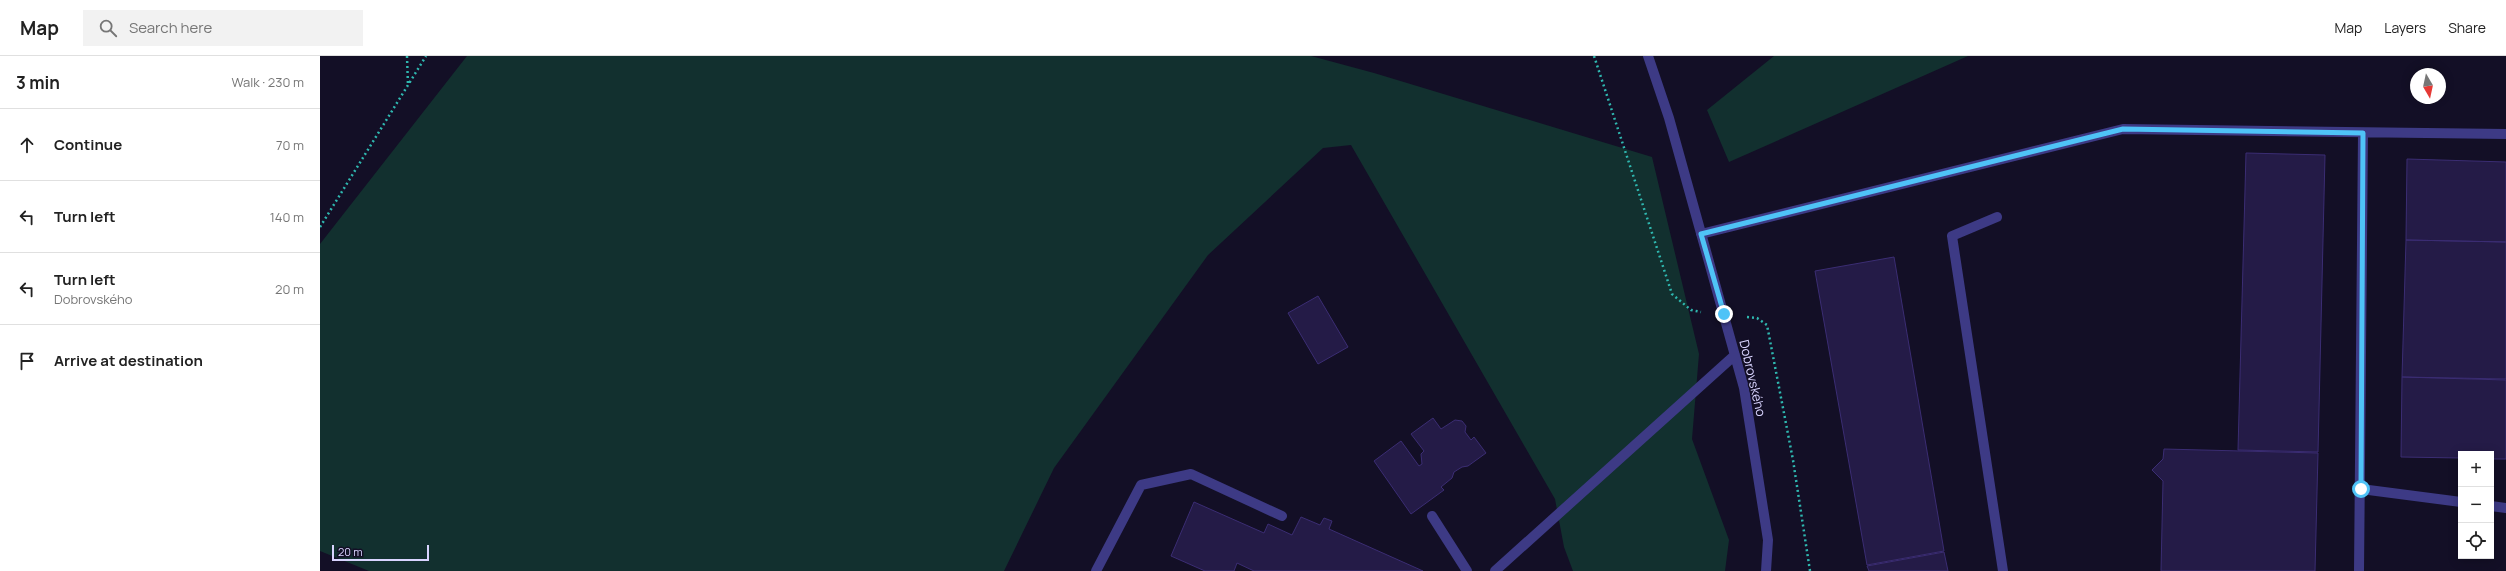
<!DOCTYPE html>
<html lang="en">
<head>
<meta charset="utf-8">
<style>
	:root { --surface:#fff; --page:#f2f2f2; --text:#222; --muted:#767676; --line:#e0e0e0 }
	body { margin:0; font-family:Manrope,sans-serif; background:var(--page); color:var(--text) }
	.controls { position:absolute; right:12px; bottom:12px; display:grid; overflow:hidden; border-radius:0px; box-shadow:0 2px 10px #0003 }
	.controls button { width:36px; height:36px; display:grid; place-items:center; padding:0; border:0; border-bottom:1px solid var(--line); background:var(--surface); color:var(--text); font:20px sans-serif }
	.compass { position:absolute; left:2090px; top:12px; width:36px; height:36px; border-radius:50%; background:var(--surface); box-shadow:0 2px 10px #0003; rotate:171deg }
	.scale { position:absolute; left:12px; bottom:10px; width:97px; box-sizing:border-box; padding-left:4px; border:2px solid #d9d4ff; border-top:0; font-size:11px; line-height:14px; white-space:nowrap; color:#d9d4ff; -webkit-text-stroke:3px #130f26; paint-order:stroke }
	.stop { position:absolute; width:12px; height:12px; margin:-9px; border:3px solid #4fc3f7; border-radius:50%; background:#fff }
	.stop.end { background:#4fc3f7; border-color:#fff; box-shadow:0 1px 4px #0008 }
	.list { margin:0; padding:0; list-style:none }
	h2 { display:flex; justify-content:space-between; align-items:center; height:52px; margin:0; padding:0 16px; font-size:17px }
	h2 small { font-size:13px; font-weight:400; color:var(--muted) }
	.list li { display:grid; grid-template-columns:26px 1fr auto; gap:12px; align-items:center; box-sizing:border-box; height:72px; padding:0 16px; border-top:1px solid var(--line) }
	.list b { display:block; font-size:15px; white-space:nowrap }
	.list p { margin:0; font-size:13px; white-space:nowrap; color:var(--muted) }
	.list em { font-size:13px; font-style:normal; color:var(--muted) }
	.icon { flex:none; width:22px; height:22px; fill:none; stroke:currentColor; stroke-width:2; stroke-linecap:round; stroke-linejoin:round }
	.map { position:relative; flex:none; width:2186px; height:515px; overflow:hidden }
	header { display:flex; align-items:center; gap:24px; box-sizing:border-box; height:56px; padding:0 20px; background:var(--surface); border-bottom:1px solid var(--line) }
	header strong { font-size:19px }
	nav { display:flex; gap:22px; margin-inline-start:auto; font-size:14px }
	.search { width:280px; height:36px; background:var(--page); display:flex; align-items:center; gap:10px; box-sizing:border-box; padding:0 14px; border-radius:0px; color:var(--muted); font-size:15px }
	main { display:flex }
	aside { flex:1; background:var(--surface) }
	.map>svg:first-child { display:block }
	.green { fill:#12302f }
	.building { fill:#241b47; stroke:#3b2d73 }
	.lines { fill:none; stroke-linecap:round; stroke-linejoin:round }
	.path { stroke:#2fb8b0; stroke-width:2.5; stroke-dasharray:2 3; stroke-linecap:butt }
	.minor { stroke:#3d3a85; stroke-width:10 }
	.route { stroke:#4fc3f7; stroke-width:5 }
	.labels { text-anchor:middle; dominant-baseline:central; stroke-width:3; stroke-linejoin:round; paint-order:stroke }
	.street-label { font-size:13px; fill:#d9d4ff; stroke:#130f26 }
</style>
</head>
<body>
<header>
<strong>Map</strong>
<div class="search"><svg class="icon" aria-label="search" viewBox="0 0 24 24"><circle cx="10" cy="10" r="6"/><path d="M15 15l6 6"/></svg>Search here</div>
<nav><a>Map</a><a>Layers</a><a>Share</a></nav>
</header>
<main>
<aside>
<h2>3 min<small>Walk · 230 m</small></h2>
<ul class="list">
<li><svg class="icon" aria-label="ahead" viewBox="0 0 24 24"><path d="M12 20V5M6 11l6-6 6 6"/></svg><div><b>Continue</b></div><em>70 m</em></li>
<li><svg class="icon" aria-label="left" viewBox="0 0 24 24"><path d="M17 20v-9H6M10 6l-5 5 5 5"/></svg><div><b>Turn left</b></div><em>140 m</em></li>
<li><svg class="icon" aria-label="left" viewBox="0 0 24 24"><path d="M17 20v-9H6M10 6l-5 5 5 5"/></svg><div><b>Turn left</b><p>Dobrovského</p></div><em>20 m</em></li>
<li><svg class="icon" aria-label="arrive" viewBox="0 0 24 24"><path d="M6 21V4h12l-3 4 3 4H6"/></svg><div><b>Arrive at destination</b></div></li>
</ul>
</aside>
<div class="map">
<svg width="2186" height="515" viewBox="0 0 2186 515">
	<rect width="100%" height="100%" fill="#130f26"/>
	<path class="green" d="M147 0H991L1054 17 1332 101 1379 298 1372 383 1409 484 1405 515H1253L1244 491 1235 443 1031 89 1003 92 888 199 734 412 684 515H49L0 495V188Z
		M1454 0H1648L1409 106 1387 54Z"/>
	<path class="building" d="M1926 97 2005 99 1998 396 1918 394Z
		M2087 103 2186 106V186L2086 184Z
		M2086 184 2186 186V323L2082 321Z
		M1574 201 1624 495 1547 509 1495 215Z
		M998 240 1028 291 998 308 968 257Z
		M2082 321 2186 324V403H2171V398H2141V402L2081 401Z
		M1113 362 1121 373 1135 364 1142 365 1146 370 1145 376 1151 384 1154 381 1166 397 1148 410 1142 411 1134 416 1132 422 1121 431 1124 434 1091 458 1054 405 1081 385 1099 410 1102 408 1101 398 1104 395 1091 378Z
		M1844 393 1998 397 1995 515H1841L1843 425 1832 414 1843 403Z
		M874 446 944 477 948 468 972 479 981 461 1000 469 1004 462 1012 465 1009 473 1103 515H934L917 507 914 515H885L851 500Z
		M1624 496 1628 515H1549L1547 510Z"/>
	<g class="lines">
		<path class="path" d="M87 0 88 30
			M1274 0 1352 238 1371 254 1381 256
			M0 171 106 0
			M1427 261 1437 262 1447 269 1473 404 1490 515"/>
		<path class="minor" d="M1328 0 1349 62 1424 332 1448 484 1446 515
			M1677 161 1632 180 1683 515
			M1381 178 1803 73 2186 78
			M2041 433 2141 446
			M2171 450 2186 452
			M1112 460 1147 515
			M776 515 821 429 871 418 962 460
			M1175 515 1415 299
			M2039 515 2043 77"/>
	</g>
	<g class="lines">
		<path class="route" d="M1404 258 1381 178 1803 73 2043 77 2041 433"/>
	</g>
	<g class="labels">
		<g class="street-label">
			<text transform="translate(1433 322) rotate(77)">Dobrovského</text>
		</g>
	</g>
</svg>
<div class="controls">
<button>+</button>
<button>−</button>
<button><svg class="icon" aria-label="locate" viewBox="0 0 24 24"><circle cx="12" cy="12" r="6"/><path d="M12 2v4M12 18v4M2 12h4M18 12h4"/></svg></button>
</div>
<svg class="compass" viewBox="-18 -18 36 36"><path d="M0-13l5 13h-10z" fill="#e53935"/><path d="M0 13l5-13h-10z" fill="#767676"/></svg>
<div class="scale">20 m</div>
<div class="stop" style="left:2041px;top:433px"></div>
<div class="stop end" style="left:1404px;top:258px"></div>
</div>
</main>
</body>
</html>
